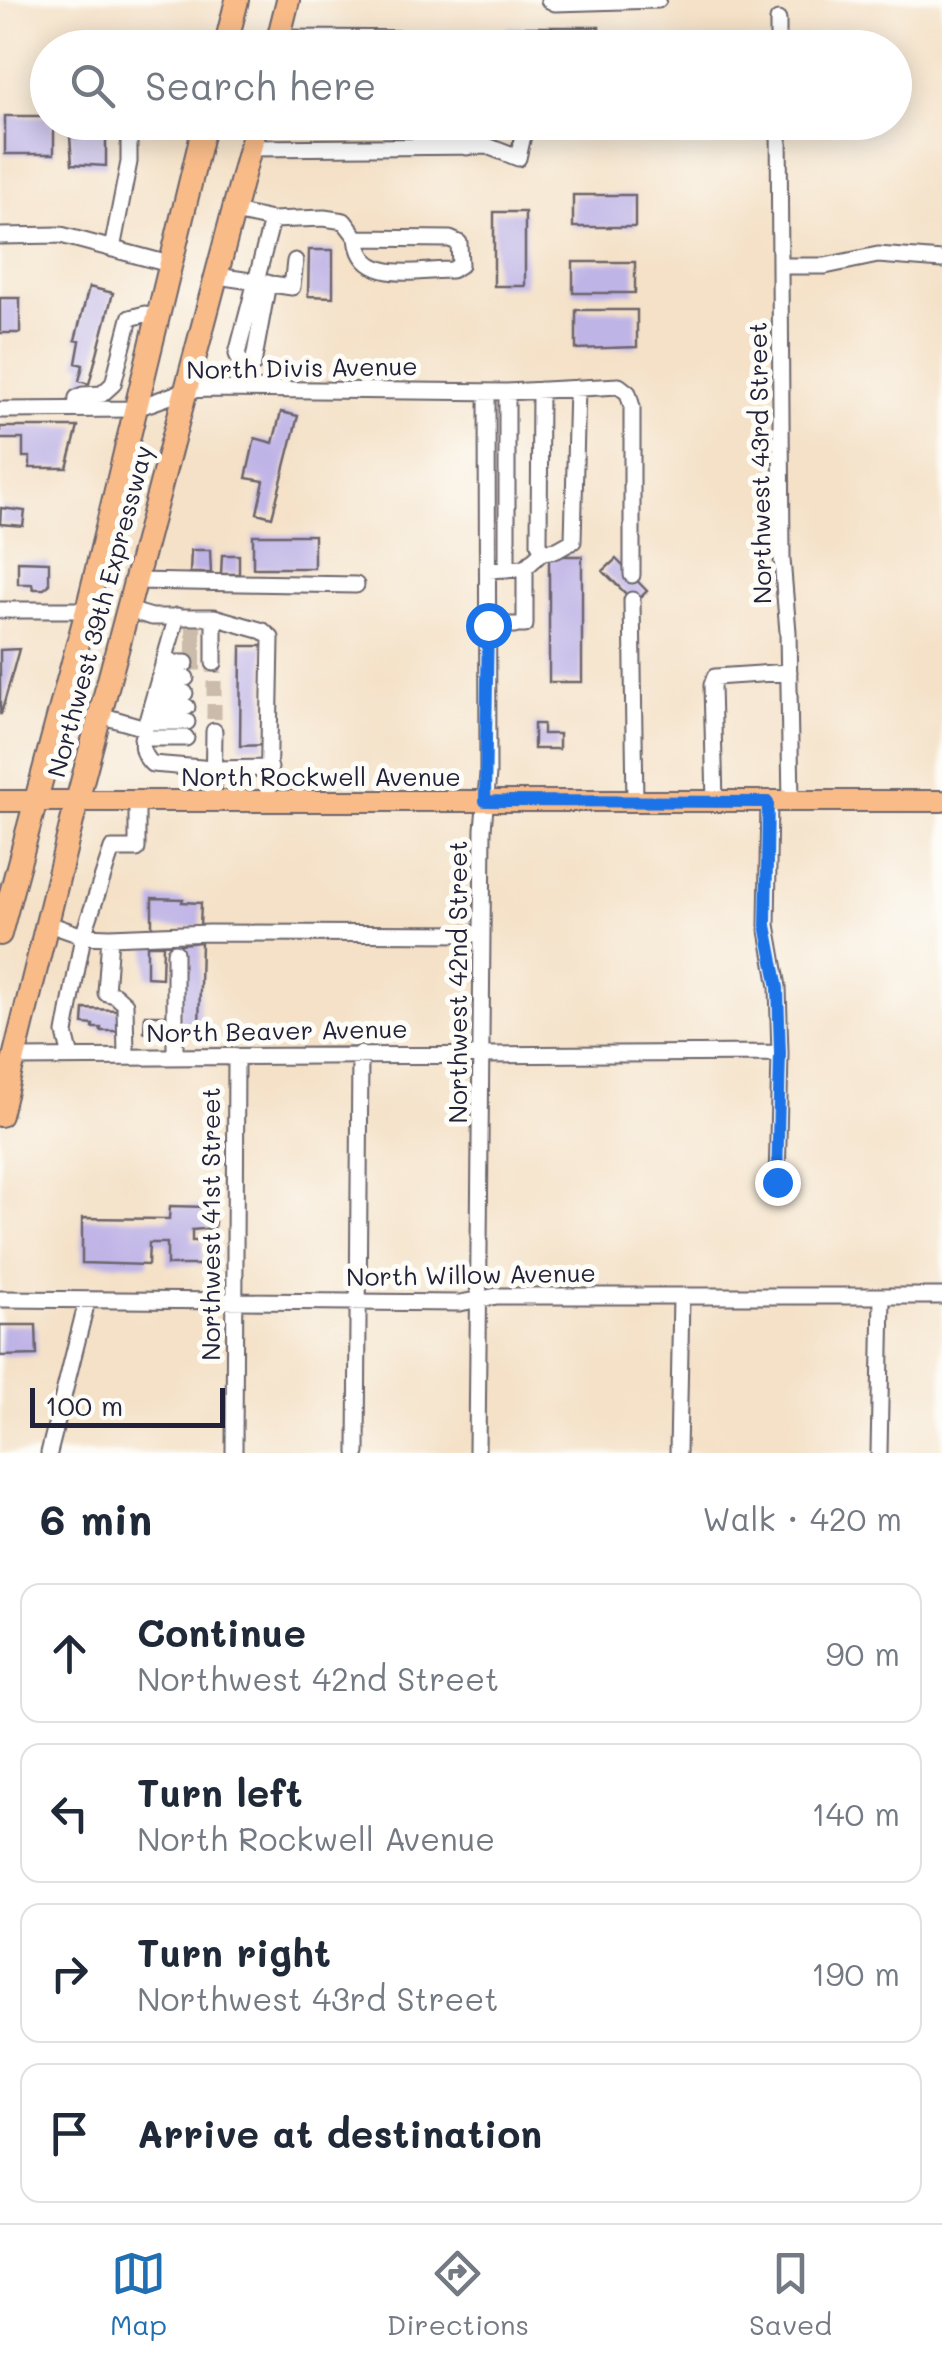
<!DOCTYPE html>
<html lang="en">
<head>
<meta charset="utf-8">
<style>
	:root { --surface:#fff; --page:#f6f6f7; --text:#1f2937; --muted:#747a83; --line:#e0e1e3; --accent:#1f6fb2 }
	body { margin:0; font-family:Mali,sans-serif; background:var(--page); color:var(--text) }
	.scale { position:absolute; left:30px; bottom:25px; width:195px; box-sizing:border-box; padding-left:10px; border:5px solid #22223b; border-top:0; font-size:28px; line-height:35px; white-space:nowrap; color:#22223b; -webkit-text-stroke:8px #fdfcf7; paint-order:stroke }
	.stop { position:absolute; width:30px; height:30px; margin:-22px; border:8px solid #1a73e8; border-radius:50%; background:#fff }
	.stop.end { background:#1a73e8; border-color:#fff; box-shadow:0 2px 10px #0008 }
	.list { margin:0; padding:0; list-style:none }
	h2 { display:flex; justify-content:space-between; align-items:center; height:130px; margin:0; padding:0 40px; font-size:42px }
	h2 small { font-size:32px; font-weight:400; color:var(--muted) }
	.list li { display:grid; grid-template-columns:65px 1fr auto; gap:30px; align-items:center; box-sizing:border-box; height:140px; margin:0 20px 20px; padding:0 20px; border:2px solid var(--line); border-radius:20px }
	.list b { display:block; font-size:38px; white-space:nowrap }
	.list p { margin:0; font-size:32px; white-space:nowrap; color:var(--muted) }
	.list em { font-size:32px; font-style:normal; color:var(--muted) }
	.icon { flex:none; width:55px; height:55px; fill:none; stroke:currentColor; stroke-width:2; stroke-linecap:round; stroke-linejoin:round }
	.map { position:relative; flex:none; width:942px; height:1453px; overflow:hidden }
	.search { position:absolute; background:var(--surface); box-shadow:0 5px 25px #0003; left:30px; right:30px; top:30px; height:110px; display:flex; align-items:center; gap:25px; box-sizing:border-box; padding:0 35px; border-radius:55px; color:var(--muted); font-size:38px }
	.sheet { height:770px; background:var(--surface) }
	nav { display:flex; justify-content:space-around; align-items:center; box-sizing:border-box; height:140px; border-top:2px solid var(--line); background:var(--surface); font-size:28px; color:var(--muted) }
	nav a { display:grid; justify-items:center; gap:5px }
	nav .on { color:var(--accent) }
	.map>svg:first-child { display:block }
	.building { fill:#bfb4e6 }
	.lines { fill:none; stroke-linecap:round; stroke-linejoin:round }
	.minor-tunnel { stroke:#cabbab; stroke-width:15; stroke-dasharray:15 8; stroke-linecap:butt }
	.minor-casing { stroke:#6c656c; stroke-width:19 }
	.major-casing { stroke:#6c656c; stroke-width:24 }
	.highway-casing { stroke:#6c656c; stroke-width:26 }
	.minor { stroke:#fff; stroke-width:15 }
	.major { stroke:#f9bc89; stroke-width:20 }
	.highway { stroke:#f9bc89; stroke-width:22 }
	.route { stroke:#1a73e8; stroke-width:12 }
	.labels { text-anchor:middle; dominant-baseline:central; stroke-width:10; stroke-linejoin:round; paint-order:stroke }
	.street-label { font-size:25px; fill:#22223b; stroke:#fdfcf7 }
</style>
</head>
<body>
<div class="map">
<svg width="942" height="1453" viewBox="0 0 942 1453">
	<rect width="100%" height="100%" fill="#fdfcf7"/>
	<filter id="ink" filterUnits="userSpaceOnUse"><feTurbulence type="fractalNoise" baseFrequency=".01" numOctaves="2"/><feDisplacementMap in="SourceGraphic" scale="20" xChannelSelector="R" yChannelSelector="G"/><feConvolveMatrix kernelMatrix="1 2 1 2 8 2 1 2 1" color-interpolation-filters="sRGB"/></filter>
	<filter id="wash" filterUnits="userSpaceOnUse"><feTurbulence type="fractalNoise" baseFrequency=".0048" numOctaves="4" result="noise"/><feDisplacementMap in="SourceGraphic" scale="40" xChannelSelector="R" yChannelSelector="G"/><feGaussianBlur stdDeviation="2.25" result="paint"/><feColorMatrix in="noise" values="0 0 0 0 0 0 0 0 0 0 0 0 0 0 0 0 0 1.4 0 .05"/><feComposite in="paint" operator="in"/></filter>
	<g filter="url(#wash)">
		<rect width="100%" height="100%" fill="#f4e1c7"/>
		<g id="blocks">
			<path class="building" d="M507 27H599V48H507Z
				M5 116H48V122H54V154H5Z
				M69 122H106V166L72 164Z
				M573 195H635V227H573Z
				M494 212H525V286H494Z
				M309 250H333V297L308 296Z
				M573 262H635V293H573Z
				M89 287 113 293 89 384 79 381 83 365 76 363 80 341 75 340Z
				M0 298H20V333H0Z
				M576 310H637V347L576 349Z
				M281 412 298 416 272 517 257 513 264 481 246 478 255 438 273 443Z
				M0 427H78L67 468H30V457H23V439H0Z
				M1 508 25 511 23 526 0 524Z
				M253 535H314V568H253Z
				M191 550H210L211 573H190Z
				M222 555H239V574H221Z
				M549 556H582V682H549Z
				M616 559 647 591 635 603 603 571Z
				M18 561 49 562V585L44 589H33L32 584H18Z
				M241 646H264L265 745 240 746Z
				M19 649 1 714H0V650Z
				M534 724H543V734H559V749H534Z
				M152 898 183 899 182 902 201 903 200 927 152 928Z
				M201 942 199 1029 180 1030V944Z
				M147 945H163L162 978 147 977Z
				M84 1009 121 1010 120 1031H101V1028H93V1025L83 1024Z
				M145 1015H168L169 1031 144 1032Z
				M170 1206 207 1207V1222H215L214 1228 192 1230V1241H203L202 1265H167V1243H149L148 1265 82 1263V1218L169 1219Z
				M0 1325H36L37 1355 0 1356Z"/>
		</g>
	</g>
	<g filter="url(#ink)">
		<use href="#blocks" fill-opacity="0" stroke="#6c656c" stroke-width="2.5"/>
		<g class="lines">
			<path class="minor-tunnel" d="M186 634H204
				M186 649H204
				M186 663H214V731"/>
			<g class="minor-casing">
				<path id="minor" d="M549 0 555 3 658 0
					M778 20V48
					M278 38 463 39 466 48
					M467 122V147
					M779 122 782 559 788 632 791 802
					M251 148 487 146 518 158 526 122
					M234 212 272 220 237 354 242 365 253 364 268 283
					M272 220 324 218 344 221 357 238 450 239 459 243 460 265 452 270C417 270 361 285 357 238
					M0 236 61 235 169 264
					M112 249 129 162V122
					M781 266H825L878 255 942 260
					M217 276 292 287 295 261
					M540 390 539 543 542 552
					M76 409 77 398 83 395 102 394 113 384 130 318 145 314 156 319
					M0 410 134 409 187 390 212 389 507 392 619 386 628 393 632 407V575
					M488 570 525 568 542 552 557 550 573 541 577 388
					M507 570V392
					M136 581 356 585
					M632 600 635 802
					M0 610H87
					M128 610 152 617H214L263 631 271 638 268 801
					M214 617V663
					M488 625H525V568
					M163 663H186
					M159 678H186
					M155 692 185 693
					M151 707H187
					M100 715 145 728 177 616
					M147 722H187
					M145 728C141 744 140 752 152 764L214 769 270 768
					M142 738H186
					M213 801 214 731
					M715 802 712 685 715 677 789 672
					M769 802 767 925 778 987 780 1053 777 1183
					M46 923 83 936 110 937 209 933 482 934
					M110 937 106 993 115 995 125 1004 126 1057
					M175 952V1056
					M71 1057 65 1033 83 936 112 849H137V801
					M15 1058 780 1053
					M0 1299 460 1303 497 1296H942
					M49 1453 87 1301
					M234 1453 236 1056
					M357 1453 360 1054
					M477 1453 483 829 488 774 487 392
					M678 1453 681 1297
					M879 1453 882 1297"/>
			</g>
			<g class="major-casing">
				<path id="major" d="M0 801H942"/>
			</g>
			<g class="highway-casing">
				<path id="highway" d="M225 48 237 0
					M276 48 288 0
					M0 934 87 610 205 122
					M0 1115 77 801 257 122"/>
			</g>
			<use href="#minor" class="minor"/>
			<use href="#major" class="major"/>
			<use href="#highway" class="highway"/>
		</g>
	</g>
	<g class="lines" filter="url(#ink)">
		<path class="route" d="M488 625 485 801 768 802 766 925 778 988 780 1053 777 1182"/>
	</g>
	<g class="labels">
		<g class="street-label">
			<text transform="translate(302 367) rotate(-1)">North Divis Avenue</text>
			<text transform="translate(759 463) rotate(-91)">Northwest 43rd Street</text>
			<text transform="translate(99 611) rotate(-75)">Northwest 39th Expressway</text>
			<text x="321" y="776">North Rockwell Avenue</text>
			<text transform="translate(457 982) rotate(-90)">Northwest 42nd Street</text>
			<text transform="translate(277 1030) rotate(-1)">North Beaver Avenue</text>
			<text transform="translate(210 1224) rotate(-90)">Northwest 41st Street</text>
			<text transform="translate(471 1274) rotate(-1)">North Willow Avenue</text>
		</g>
	</g>
</svg>
<div class="scale">100 m</div>
<div class="stop" style="left:488px;top:625px"></div>
<div class="stop end" style="left:777px;top:1182px"></div>
<div class="search"><svg class="icon" aria-label="search" viewBox="0 0 24 24"><circle cx="10" cy="10" r="6"/><path d="M15 15l6 6"/></svg>Search here</div>
</div>
<section class="sheet">
<h2>6 min<small>Walk · 420 m</small></h2>
<ul class="list">
<li><svg class="icon" aria-label="ahead" viewBox="0 0 24 24"><path d="M12 20V5M6 11l6-6 6 6"/></svg><div><b>Continue</b><p>Northwest 42nd Street</p></div><em>90 m</em></li>
<li><svg class="icon" aria-label="left" viewBox="0 0 24 24"><path d="M17 20v-9H6M10 6l-5 5 5 5"/></svg><div><b>Turn left</b><p>North Rockwell Avenue</p></div><em>140 m</em></li>
<li><svg class="icon" aria-label="right" viewBox="0 0 24 24"><path d="M7 20v-9h11M14 6l5 5-5 5"/></svg><div><b>Turn right</b><p>Northwest 43rd Street</p></div><em>190 m</em></li>
<li><svg class="icon" aria-label="arrive" viewBox="0 0 24 24"><path d="M6 21V4h12l-3 4 3 4H6"/></svg><div><b>Arrive at destination</b></div></li>
</ul>
</section>
<nav>
<a class="on"><svg class="icon" aria-label="map" viewBox="0 0 24 24"><path d="M3 6l6-2 6 2 6-2v14l-6 2-6-2-6 2zM9 4v14M15 6v14"/></svg>Map</a>
<a><svg class="icon" aria-label="directions" viewBox="0 0 24 24"><path d="M12 3l9 9-9 9-9-9zM9 14v-3h6M13 9l2 2-2 2"/></svg>Directions</a>
<a><svg class="icon" aria-label="saved" viewBox="0 0 24 24"><path d="M7 4h10v16l-5-4-5 4z"/></svg>Saved</a>
</nav>
</body>
</html>
